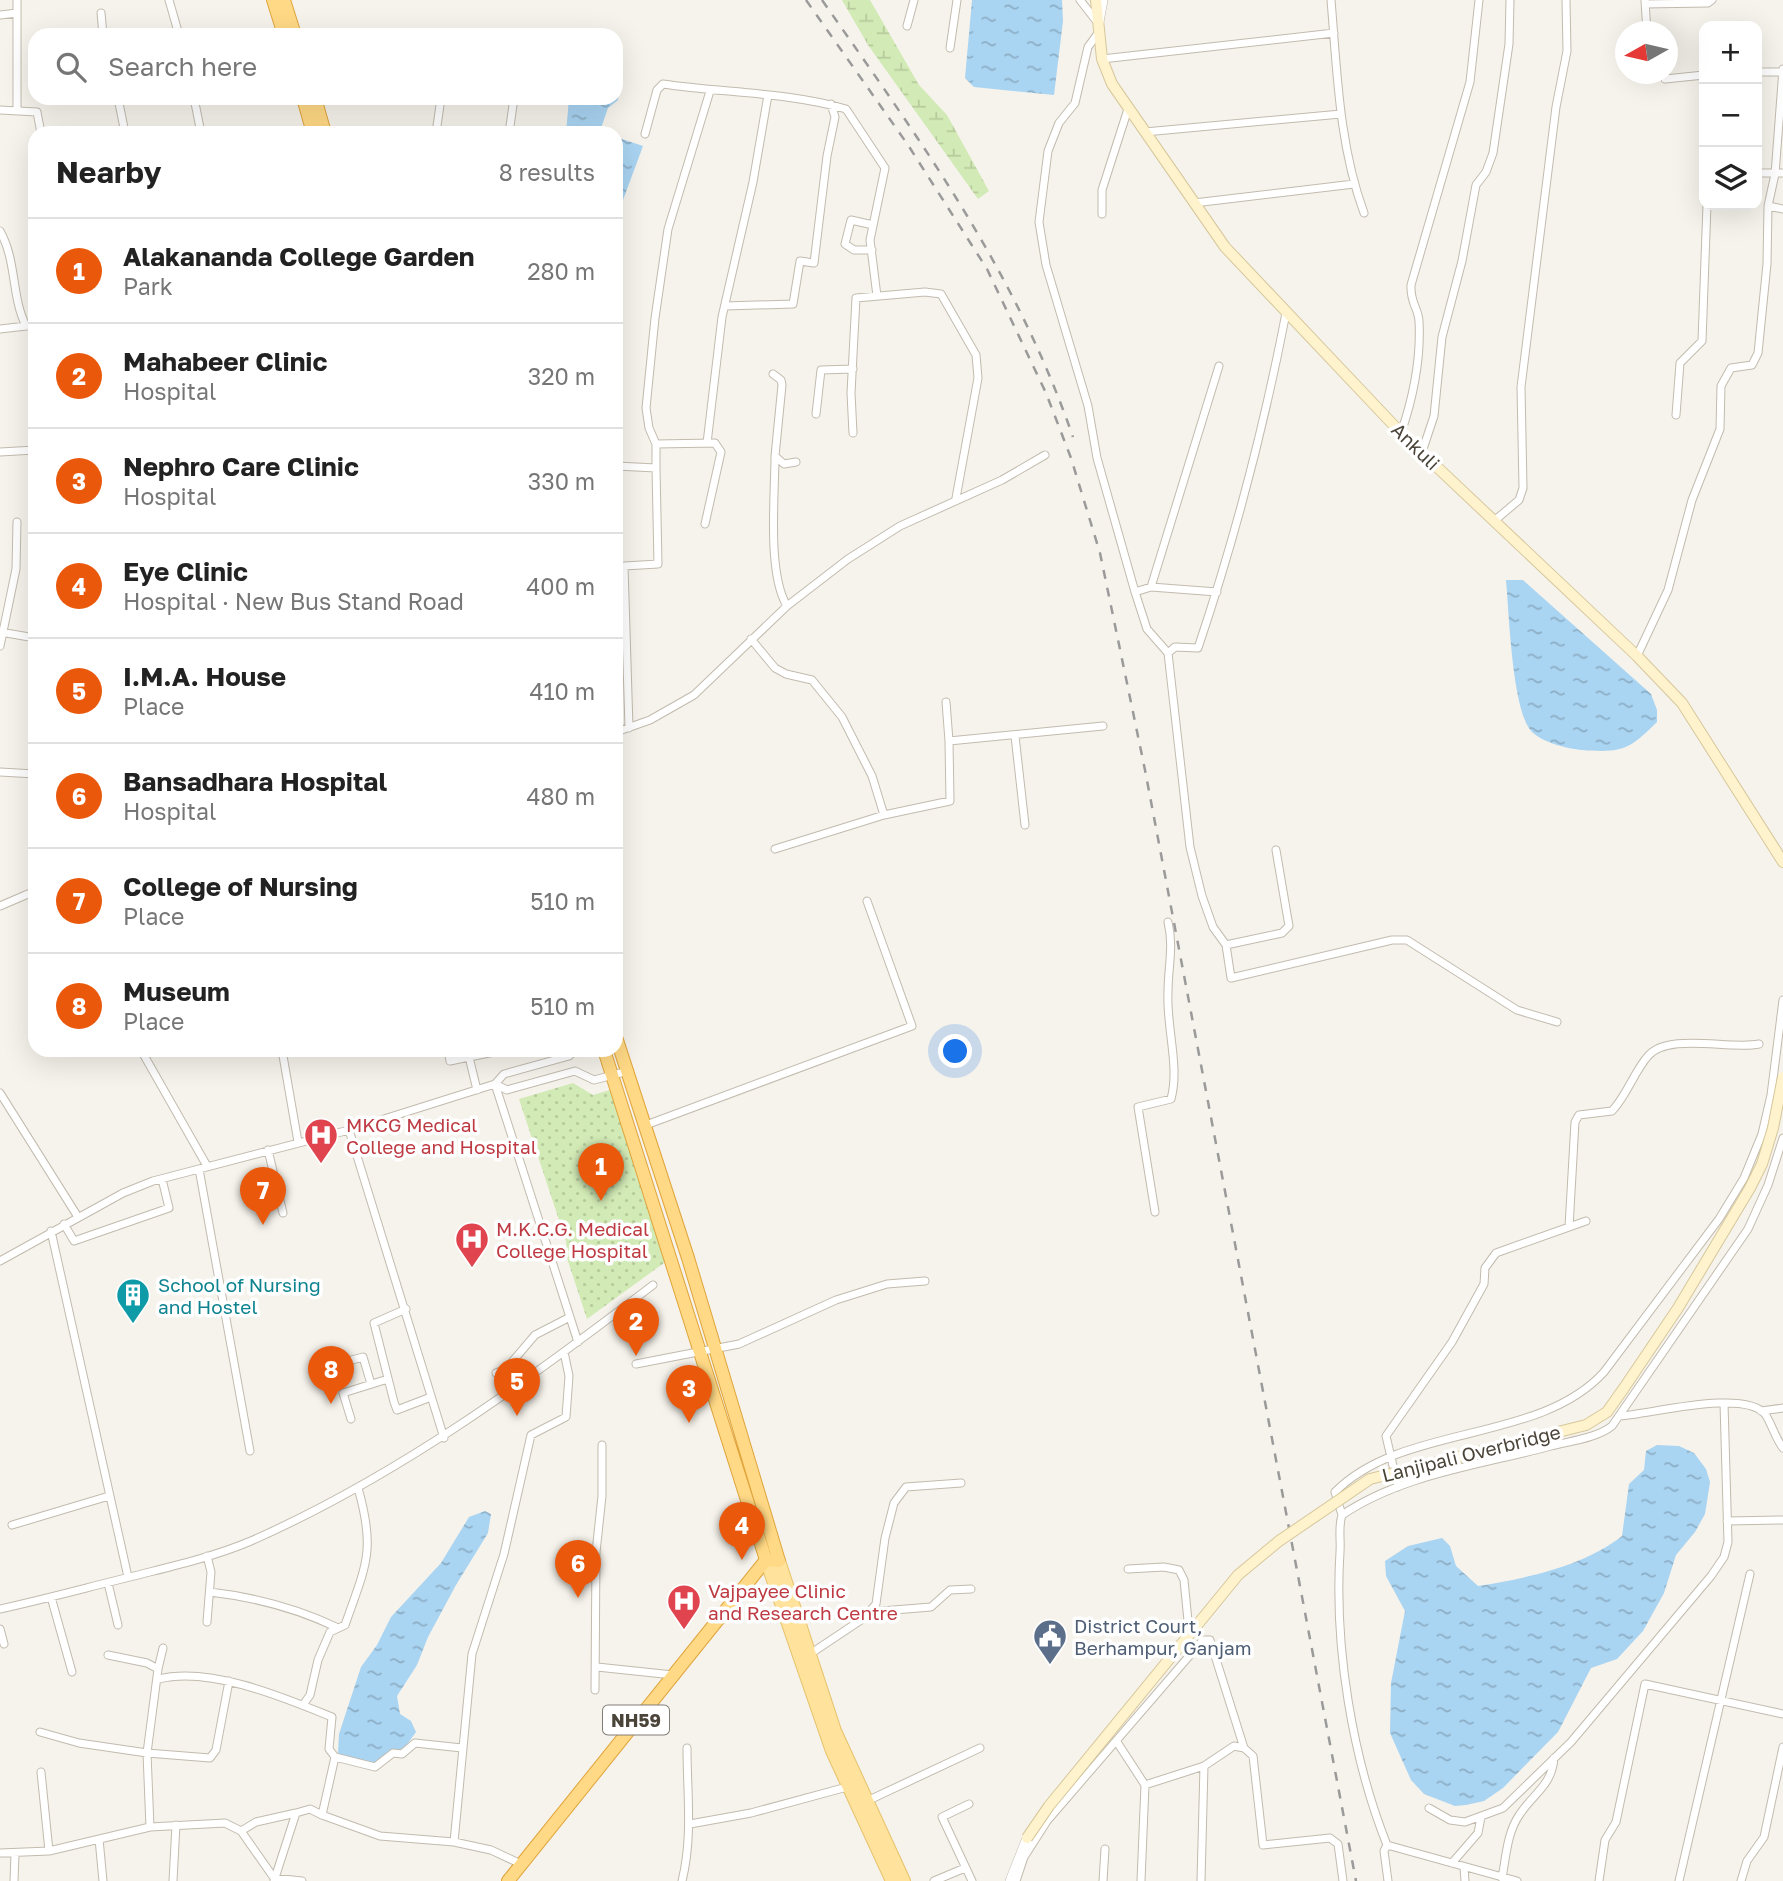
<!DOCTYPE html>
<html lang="en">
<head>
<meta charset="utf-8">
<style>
	:root { --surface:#fff; --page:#f2f2f2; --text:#222; --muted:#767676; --line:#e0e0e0; --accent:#ea580c }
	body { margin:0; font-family:"Golos Text",sans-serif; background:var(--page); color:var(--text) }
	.controls { position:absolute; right:21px; top:21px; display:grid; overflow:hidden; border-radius:14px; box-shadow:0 7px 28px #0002 }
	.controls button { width:63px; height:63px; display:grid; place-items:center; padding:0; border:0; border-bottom:2px solid var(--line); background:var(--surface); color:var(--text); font:35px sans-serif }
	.compass { position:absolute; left:1615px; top:21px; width:63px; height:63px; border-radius:50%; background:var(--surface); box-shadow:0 7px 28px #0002; rotate:262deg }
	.you { position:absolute; left:956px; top:1052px; width:24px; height:24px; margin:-18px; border:5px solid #fff; border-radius:50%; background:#1a73e8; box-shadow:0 0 0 10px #1a73e833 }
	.badge { display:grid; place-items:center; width:46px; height:46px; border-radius:50%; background:var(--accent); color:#fff; font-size:23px; font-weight:700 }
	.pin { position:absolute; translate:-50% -58px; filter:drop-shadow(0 2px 4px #0008) }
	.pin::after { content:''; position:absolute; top:37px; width:24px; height:21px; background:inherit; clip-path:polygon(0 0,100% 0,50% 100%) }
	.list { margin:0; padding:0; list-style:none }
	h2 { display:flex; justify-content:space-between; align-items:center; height:91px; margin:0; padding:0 28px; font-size:30px }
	h2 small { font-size:23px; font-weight:400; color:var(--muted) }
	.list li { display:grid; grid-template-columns:46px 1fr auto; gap:21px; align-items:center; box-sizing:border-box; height:105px; padding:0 28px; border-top:2px solid var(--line) }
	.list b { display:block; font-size:26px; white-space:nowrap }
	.list p { margin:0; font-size:23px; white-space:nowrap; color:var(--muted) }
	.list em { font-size:23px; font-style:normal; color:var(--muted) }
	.icon { flex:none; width:38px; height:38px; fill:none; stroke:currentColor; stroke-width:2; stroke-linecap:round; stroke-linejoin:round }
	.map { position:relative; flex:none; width:1783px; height:1881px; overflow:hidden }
	.search { position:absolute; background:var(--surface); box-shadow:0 7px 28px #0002; left:28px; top:28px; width:595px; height:77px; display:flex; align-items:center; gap:18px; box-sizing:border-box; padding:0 24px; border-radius:21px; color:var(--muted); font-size:26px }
	.panel { position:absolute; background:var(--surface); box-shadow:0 7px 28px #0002; left:28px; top:126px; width:595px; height:931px; border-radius:21px }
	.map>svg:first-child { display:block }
	.grass { fill:url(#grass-dots) }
	.wetland { fill:url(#wetland-marsh) }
	.water { fill:url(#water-ripples) }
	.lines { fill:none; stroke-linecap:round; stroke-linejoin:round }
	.minor-casing { stroke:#c2bbae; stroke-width:9 }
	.tertiary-casing { stroke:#c2bbae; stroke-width:10 }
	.secondary-casing { stroke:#d6c79b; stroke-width:12 }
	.primary-casing { stroke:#e6c16a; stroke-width:14 }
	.trunk-casing { stroke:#e0a43c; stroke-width:14 }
	.minor { stroke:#fff; stroke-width:7 }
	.tertiary { stroke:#fff; stroke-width:9 }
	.secondary { stroke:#fff3cd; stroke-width:10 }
	.primary { stroke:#ffe39c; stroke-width:12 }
	.trunk { stroke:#ffd985; stroke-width:12 }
	.rail { stroke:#9a9a9a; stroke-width:2.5; stroke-dasharray:9 9; stroke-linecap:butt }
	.secondary-bridge-casing { stroke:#d6c79b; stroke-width:12; stroke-linecap:butt }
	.secondary-bridge { stroke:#fff3cd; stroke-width:10 }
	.labels { text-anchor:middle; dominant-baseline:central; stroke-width:7; stroke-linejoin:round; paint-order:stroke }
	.shield { fill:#fff; stroke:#817c74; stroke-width:2 }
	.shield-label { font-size:18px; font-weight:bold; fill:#4b4439 }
	.street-label { font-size:19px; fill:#4b4439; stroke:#fff }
	.health-label { font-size:19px; fill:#be3a42; stroke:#fff; text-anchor:start }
	.culture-label { font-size:19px; fill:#0d838f; stroke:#fff; text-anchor:start }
	.service-label { font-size:19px; fill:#4e5e75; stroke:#fff; text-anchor:start }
</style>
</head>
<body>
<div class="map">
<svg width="1783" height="1881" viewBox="0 0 1783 1881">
	<defs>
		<pattern id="grass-dots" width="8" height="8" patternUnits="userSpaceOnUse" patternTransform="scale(1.75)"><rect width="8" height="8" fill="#d2eab5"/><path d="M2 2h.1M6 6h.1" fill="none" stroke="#b6ca9c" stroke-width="1.8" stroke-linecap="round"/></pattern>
		<pattern id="wetland-marsh" width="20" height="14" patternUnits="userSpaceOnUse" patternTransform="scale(1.75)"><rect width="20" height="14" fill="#d2eab5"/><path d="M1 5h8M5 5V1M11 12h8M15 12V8" fill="none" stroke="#b6ca9c"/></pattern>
		<pattern id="water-ripples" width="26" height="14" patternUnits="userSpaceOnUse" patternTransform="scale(1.75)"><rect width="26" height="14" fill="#a9d4f2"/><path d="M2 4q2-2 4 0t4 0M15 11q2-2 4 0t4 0" fill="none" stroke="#8caec5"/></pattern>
	</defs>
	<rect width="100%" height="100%" fill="#f6f3ec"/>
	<path class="grass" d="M573 1083 593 1095 610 1090 668 1260 587 1319 567 1258 566 1241 519 1099Z"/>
	<path class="wetland" d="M842 0H870L919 85 947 115 989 191 978 199 868 45Z"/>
	<path class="water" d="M972 0H1062L1063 21 1054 95 974 87 965 78Z
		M616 58 620 72 618 100 608 108 600 131 604 133H566L569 98H616Z
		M616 137 643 146 616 219Z
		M1523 580 1651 694 1657 710V722C1629 750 1622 753 1582 750 1568 749 1542 742 1532 732 1512 712 1509 612 1506 580Z
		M1657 1445 1679 1446 1694 1453 1706 1469 1710 1482 1705 1514 1695 1532 1676 1555 1664 1593 1643 1631 1617 1659 1591 1668 1558 1732 1503 1788 1484 1801 1466 1805 1455 1806 1424 1794 1411 1780 1390 1733 1391 1683 1405 1611 1386 1576 1385 1561 1408 1546 1442 1538 1450 1546 1456 1566 1478 1586C1527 1578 1582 1567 1622 1536L1629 1484 1644 1470 1646 1451Z
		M485 1511 491 1514 488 1533 456 1585 428 1637 417 1665 397 1696 400 1714 411 1721 416 1732 403 1750C390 1751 388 1757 377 1762 368 1767 346 1759 338 1753L339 1734 361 1667 377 1645 391 1617 441 1563 469 1517Z"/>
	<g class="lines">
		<g class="minor-casing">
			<path id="minor" d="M169 0 179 35
				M1080 0 1098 23
				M1331 0C1337 71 1339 145 1364 213
				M1645 1 1647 32
				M1645 4 1708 3 1712 0
				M101 13 103 35
				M0 15 17 13
				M907 26 914 0
				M1099 32 1088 47 1075 103 1059 123 1048 151 1039 222 1046 265 1088 406 1097 458 1135 592 1147 629 1168 653
				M950 48 957 0
				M1102 59 1334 33
				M1757 72H1782
				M1665 74V79L1704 75
				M118 98 125 133
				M194 98 201 133
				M0 110 37 112 41 133
				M17 111V0
				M1145 132 1341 114
				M436 133 441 98
				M509 133 514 98
				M645 134 657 90 663 84C724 93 787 92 846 109L885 168 870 240 877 296
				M1757 173H1783
				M1194 203 1354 184
				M1768 206 1783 209
				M1102 214V190L1128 109
				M0 231C17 261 11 296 26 326
				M872 250H854L845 244 851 220 873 225
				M725 306 793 304 800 261 814 263 827 156 835 117 831 104
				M1286 313C1264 427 1235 538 1198 648L1175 647 1168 653 1190 847 1202 896 1213 927 1226 945 1231 978 1392 940H1407L1517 1010 1557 1022
				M0 329 35 325
				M773 374 781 380 782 385 775 456 784 464 796 462
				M816 414 821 370 853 369
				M1676 415 1680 363 1702 341 1707 205
				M853 433 851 393 856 298 925 292 941 294 976 355 978 378 956 498
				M1401 433C1413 398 1421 358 1419 321 1418 307 1410 303 1411 285L1470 82 1479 0
				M707 443 722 317 753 182 768 95
				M656 444 715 443 721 452 705 524
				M0 452 35 450
				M1422 452 1434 416 1442 337 1462 261 1476 185 1486 172 1493 153 1509 44 1510 0
				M775 456C775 495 767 573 787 606
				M616 466 656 468V444L649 428 646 408 655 318 668 229 710 91
				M1494 521 1519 500 1523 488 1521 387 1556 107 1567 51 1566 0
				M1151 587 1219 366
				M1135 592 1151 587 1217 592
				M0 632 35 638
				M751 639 775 668 786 674 812 680 842 717 872 776 884 815
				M0 646 16 569 17 522
				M1637 656 1668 590 1692 500 1720 429 1721 386 1731 368 1752 365 1758 353 1767 264 1768 206 1775 174 1783 69
				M946 702 949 741
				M629 728 624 566 658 564 656 468
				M616 732 650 720 694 695 787 606 848 559 900 526 1002 480 1045 455
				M1015 736 1025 825
				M0 772 35 774
				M775 849 884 815 950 801 949 741 1103 726
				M0 906 35 891
				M1226 945 1282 933 1289 926 1276 850
				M141 1050 207 1166
				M282 1050 298 1142
				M448 1050 450 1061 469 1057
				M495 1084 578 1342
				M495 1084 507 1090 575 1071 594 1080 628 1071
				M495 1084 504 1074 569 1056 575 1050
				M477 1090 469 1057 504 1050
				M0 1093 78 1217
				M646 1125 912 1026 867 901
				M349 1130 444 1438
				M268 1150 283 1213
				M199 1169 250 1451
				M1155 1212 1138 1107 1171 1099C1180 1066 1166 1027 1168 992 1168 967 1174 947 1168 922
				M64 1224 74 1241 169 1208 162 1179
				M1569 1227 1575 1122 1579 1115 1612 1111C1627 1095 1634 1072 1648 1056 1668 1032 1730 1050 1759 1044
				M51 1231 128 1577
				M0 1261 123 1193 153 1181 349 1130 495 1084
				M406 1309 374 1323 394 1402 397 1410 431 1397
				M636 1364 739 1344 836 1300 887 1284 925 1281
				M319 1369 363 1357 371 1384
				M496 1373 506 1369 535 1335 570 1317
				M1761 1411 1783 1408
				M1620 1416C1651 1414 1744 1389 1765 1414 1772 1424 1775 1438 1783 1448
				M351 1419 343 1393 388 1379
				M1398 1487 1386 1436 1452 1342 1484 1284 1485 1268 1496 1253 1586 1221
				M1342 1515 1335 1492C1403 1423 1539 1444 1604 1372L1719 1219 1744 1178 1762 1134 1771 1095 1783 1000
				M1727 1521 1783 1520
				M12 1525 109 1496
				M1128 1569 1164 1567 1179 1570 1184 1580 1188 1621
				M108 1583 118 1625
				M210 1592C253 1597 299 1609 338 1628
				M51 1597 72 1672
				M0 1609C45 1599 89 1587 134 1576 173 1566 213 1557 251 1541 398 1476 526 1382 653 1285
				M869 1612 931 1607 950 1590 971 1589
				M207 1622 211 1572 207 1556
				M0 1629 4 1644
				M108 1655 147 1663 158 1669 147 1753 210 1758 216 1750 229 1681
				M807 1656 864 1618 876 1604 885 1538 894 1503 906 1487 961 1483
				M597 1667 673 1675
				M158 1669 163 1648
				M159 1679C210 1666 285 1698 332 1717L329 1749 335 1757
				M595 1690 596 1552 602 1496V1445
				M303 1705 310 1695 318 1660 330 1632 345 1625C366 1565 376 1551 358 1488
				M40 1732 79 1743 147 1753 150 1827 225 1823 241 1831 274 1878 302 1881
				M1117 1742 1145 1785 1141 1881
				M41 1772 49 1851
				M1145 1785 1204 1766 1234 1746 1244 1748
				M867 1801 980 1748
				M969 1804 942 1817 972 1881
				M1429 1808 1450 1820 1465 1822 1503 1808 1571 1742 1711 1576 1724 1557 1728 1542 1724 1403
				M322 1815 380 1836 454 1842
				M690 1824 751 1813 847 1787
				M241 1831 256 1822 296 1813
				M99 1839 103 1881
				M1387 1845 1517 1881
				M0 1853 49 1851 150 1827
				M1452 1863 1478 1833 1481 1817
				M523 1865 491 1850 454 1842 472 1654 504 1554 531 1435 566 1417 569 1376 564 1352
				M1464 1868 1465 1881
				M1502 1878C1506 1857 1507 1832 1520 1814 1534 1793 1552 1785 1554 1758
				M14 1881 15 1854
				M173 1881 176 1825
				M274 1881 296 1813 310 1809 322 1815 335 1757 375 1767 393 1753 402 1754 415 1743 462 1748
				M682 1881C693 1837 687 1793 687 1748
				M934 1881 965 1868
				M1016 1881 1024 1857 1047 1821 1203 1640H1210L1244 1748 1253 1756 1263 1845 1330 1838 1338 1844 1343 1881
				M1103 1881 1105 1849
				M1201 1881 1204 1766
				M1388 1881 1384 1851 1387 1845C1352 1757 1334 1646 1340 1552 1341 1539 1338 1527 1342 1515 1403 1474 1481 1465 1551 1446 1570 1441 1597 1438 1612 1426L1748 1229 1768 1185 1783 1138
				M1599 1881 1605 1840 1616 1822 1645 1684 1783 1714
				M1679 1881 1750 1574
				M1741 1881 1747 1861 1764 1837 1783 1747"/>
		</g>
		<g class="tertiary-casing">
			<path id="tertiary" d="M1099 22 1103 0
				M1010 1881 1027 1838"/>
		</g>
		<g class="secondary-casing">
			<path id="secondary" d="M1096 0 1102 59 1112 84 1225 247 1401 433 1637 656 1682 703 1783 862"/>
		</g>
		<g class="primary-casing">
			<path id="primary" d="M766 1560 832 1751 892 1881
				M779 1561 835 1731 904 1881"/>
		</g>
		<g class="trunk-casing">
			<path id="trunk" d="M273 0 284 35
				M284 0 295 35
				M303 98 313 133
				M315 98 325 133
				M616 1037 688 1258 779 1561 766 1560
				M604 1050 766 1560
				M508 1881 766 1560"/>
		</g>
		<use href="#minor" class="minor"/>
		<use href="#tertiary" class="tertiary"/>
		<use href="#secondary" class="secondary"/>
		<use href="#primary" class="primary"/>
		<use href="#trunk" class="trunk"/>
		<path class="rail" d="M806 0 908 145 987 269 1046 393 1071 458 1100 553 1145 770 1356 1881
			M822 0C922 143 1015 270 1073 437"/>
		<g class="secondary-bridge-casing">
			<path id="secondary-bridge" d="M1027 1838 1049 1806 1238 1575 1279 1541 1370 1479 1586 1425 1607 1412 1624 1388 1678 1308 1750 1188 1762 1164 1773 1128 1783 1077"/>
		</g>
		<use href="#secondary-bridge" class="secondary-bridge"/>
	</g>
	<defs>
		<g id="hospital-pin" transform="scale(1.75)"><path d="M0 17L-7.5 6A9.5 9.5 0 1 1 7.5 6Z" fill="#e0444e" stroke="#fff"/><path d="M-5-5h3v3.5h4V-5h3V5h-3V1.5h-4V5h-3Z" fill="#fff"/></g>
		<g id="building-pin" transform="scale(1.75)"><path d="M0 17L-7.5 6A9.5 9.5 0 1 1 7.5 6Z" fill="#0f9aa8" stroke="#fff"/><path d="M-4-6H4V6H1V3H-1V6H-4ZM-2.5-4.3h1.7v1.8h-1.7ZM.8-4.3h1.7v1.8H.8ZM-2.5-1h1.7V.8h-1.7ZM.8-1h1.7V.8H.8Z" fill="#fff"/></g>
		<g id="civic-pin" transform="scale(1.75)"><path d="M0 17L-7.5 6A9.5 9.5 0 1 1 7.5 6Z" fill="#5c6f8a" stroke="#fff"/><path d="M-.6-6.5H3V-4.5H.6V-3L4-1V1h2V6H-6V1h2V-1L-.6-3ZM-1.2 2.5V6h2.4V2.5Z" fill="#fff"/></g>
	</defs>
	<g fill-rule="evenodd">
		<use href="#hospital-pin" x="321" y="1135"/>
		<use href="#hospital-pin" x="472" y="1239"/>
		<use href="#building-pin" x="133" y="1295"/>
		<use href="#hospital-pin" x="684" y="1601"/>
		<use href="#civic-pin" x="1050" y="1636"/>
	</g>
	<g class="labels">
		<rect class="shield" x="603" y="1705.5" width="66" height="29" rx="5"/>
		<g class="shield-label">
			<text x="636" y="1720">NH59</text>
		</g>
		<g class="street-label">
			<text transform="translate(1416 446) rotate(44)">Ankuli</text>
			<text transform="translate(1471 1453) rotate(-14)">Lanjipali Overbridge</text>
		</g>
		<g class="health-label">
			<text x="346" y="1124">MKCG Medical<tspan x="346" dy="22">College and Hospital</tspan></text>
			<text x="496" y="1228">M.K.C.G. Medical<tspan x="496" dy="22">College Hospital</tspan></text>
			<text x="708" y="1590">Vajpayee Clinic<tspan x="708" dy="22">and Research Centre</tspan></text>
		</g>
		<g class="culture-label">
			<text x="158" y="1284">School of Nursing<tspan x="158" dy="22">and Hostel</tspan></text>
		</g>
		<g class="service-label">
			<text x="1074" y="1625">District Court,<tspan x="1074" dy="22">Berhampur, Ganjam</tspan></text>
		</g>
	</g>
</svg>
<div class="controls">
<button>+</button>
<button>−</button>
<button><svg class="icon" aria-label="layers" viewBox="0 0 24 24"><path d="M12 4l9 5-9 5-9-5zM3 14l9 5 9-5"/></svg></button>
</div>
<svg class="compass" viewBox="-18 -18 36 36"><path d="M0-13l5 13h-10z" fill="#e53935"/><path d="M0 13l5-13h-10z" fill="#767676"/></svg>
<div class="you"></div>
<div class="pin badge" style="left:601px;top:1201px">1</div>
<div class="pin badge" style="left:636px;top:1356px">2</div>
<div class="pin badge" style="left:689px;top:1423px">3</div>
<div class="pin badge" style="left:742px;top:1560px">4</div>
<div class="pin badge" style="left:517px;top:1416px">5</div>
<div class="pin badge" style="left:578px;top:1598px">6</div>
<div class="pin badge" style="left:263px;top:1225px">7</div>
<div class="pin badge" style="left:331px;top:1404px">8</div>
<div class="search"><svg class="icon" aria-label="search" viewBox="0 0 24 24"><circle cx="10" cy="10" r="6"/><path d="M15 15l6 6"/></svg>Search here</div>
<section class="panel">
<h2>Nearby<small>8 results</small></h2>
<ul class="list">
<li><span class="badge">1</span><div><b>Alakananda College Garden</b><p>Park</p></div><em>280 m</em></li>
<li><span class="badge">2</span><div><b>Mahabeer Clinic</b><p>Hospital</p></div><em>320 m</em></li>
<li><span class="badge">3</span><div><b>Nephro Care Clinic</b><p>Hospital</p></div><em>330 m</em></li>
<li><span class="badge">4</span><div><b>Eye Clinic</b><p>Hospital · New Bus Stand Road</p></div><em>400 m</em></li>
<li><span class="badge">5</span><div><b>I.M.A. House</b><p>Place</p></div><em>410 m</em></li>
<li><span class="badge">6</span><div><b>Bansadhara Hospital</b><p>Hospital</p></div><em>480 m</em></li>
<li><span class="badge">7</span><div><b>College of Nursing</b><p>Place</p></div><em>510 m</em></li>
<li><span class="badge">8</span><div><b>Museum</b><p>Place</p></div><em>510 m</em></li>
</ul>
</section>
</div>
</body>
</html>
